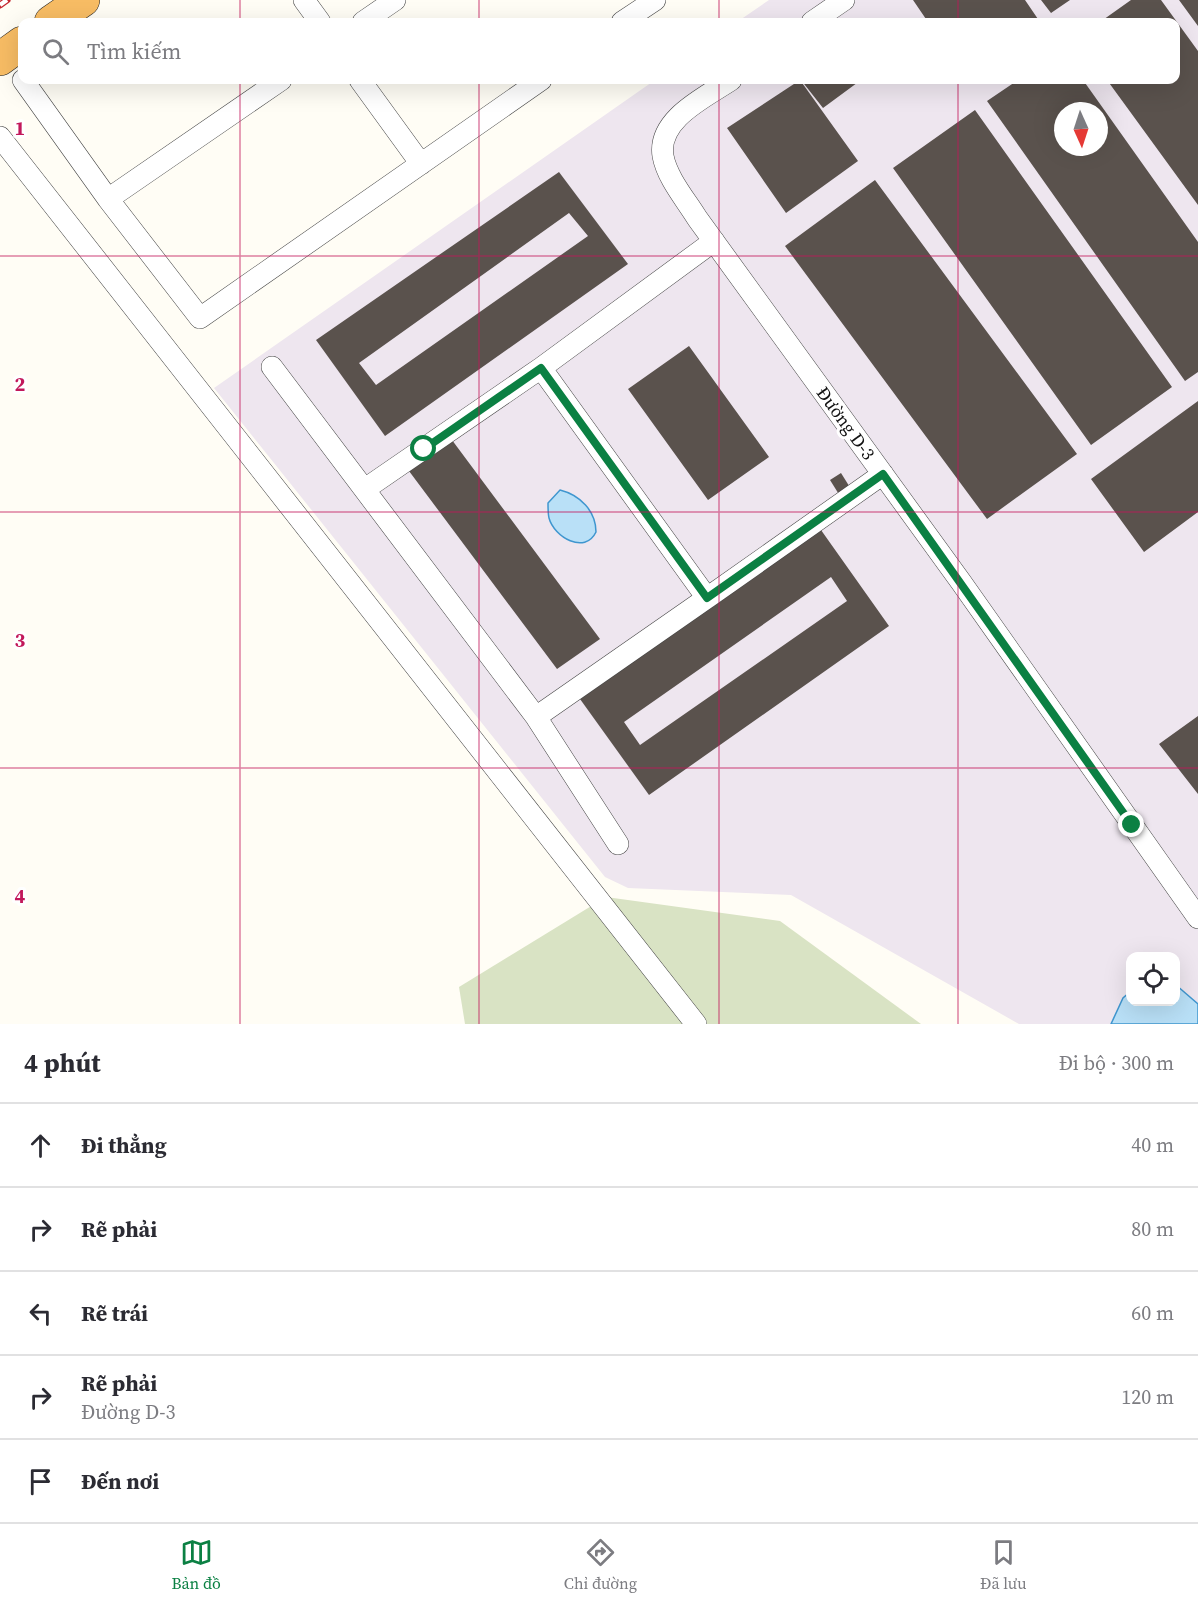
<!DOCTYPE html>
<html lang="vi">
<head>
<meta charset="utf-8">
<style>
	:root { --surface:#fff; --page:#f7f7f7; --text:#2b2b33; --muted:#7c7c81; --line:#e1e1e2; --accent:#0b8043 }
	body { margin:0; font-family:"Source Serif 4",serif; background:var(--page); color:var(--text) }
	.controls { position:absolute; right:18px; bottom:18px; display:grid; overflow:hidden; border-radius:12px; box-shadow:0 6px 24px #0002 }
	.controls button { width:54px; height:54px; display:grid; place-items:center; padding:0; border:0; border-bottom:2px solid var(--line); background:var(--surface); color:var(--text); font:30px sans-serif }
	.compass { position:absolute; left:1054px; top:102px; width:54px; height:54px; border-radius:50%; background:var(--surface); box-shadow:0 6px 24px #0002; rotate:177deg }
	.stop { position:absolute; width:18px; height:18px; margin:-14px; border:4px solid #0b8043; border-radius:50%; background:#fff }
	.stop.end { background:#0b8043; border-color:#fff; box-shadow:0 2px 6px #0008 }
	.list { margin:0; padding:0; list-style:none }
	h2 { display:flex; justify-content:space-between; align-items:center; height:78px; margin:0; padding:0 24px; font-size:26px }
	h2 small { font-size:20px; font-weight:400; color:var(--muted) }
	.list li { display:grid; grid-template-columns:39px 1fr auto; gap:18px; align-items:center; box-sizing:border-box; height:84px; padding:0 24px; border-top:2px solid var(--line) }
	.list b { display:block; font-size:22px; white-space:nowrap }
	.list p { margin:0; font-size:20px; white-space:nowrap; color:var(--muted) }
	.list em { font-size:20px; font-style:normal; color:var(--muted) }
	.icon { flex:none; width:33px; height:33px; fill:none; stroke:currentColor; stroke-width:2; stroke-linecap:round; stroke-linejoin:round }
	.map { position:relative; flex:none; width:1198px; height:1024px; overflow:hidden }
	.search { position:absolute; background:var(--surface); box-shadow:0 6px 24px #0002; left:18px; right:18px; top:18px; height:66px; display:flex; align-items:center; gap:15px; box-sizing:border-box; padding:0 21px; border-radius:12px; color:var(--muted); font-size:22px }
	.sheet { height:498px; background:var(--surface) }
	nav { display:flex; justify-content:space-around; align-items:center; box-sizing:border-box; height:84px; border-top:2px solid var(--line); background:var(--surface); font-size:16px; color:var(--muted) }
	nav a { display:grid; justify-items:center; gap:3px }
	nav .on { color:var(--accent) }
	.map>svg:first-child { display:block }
	.industrial { fill:#eee6ef; fill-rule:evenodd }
	.cemetery { fill:#d9e3c4 }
	.water { fill:#b9e0f7; stroke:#3f96cf; stroke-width:1.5 }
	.building { fill:#5a524d; fill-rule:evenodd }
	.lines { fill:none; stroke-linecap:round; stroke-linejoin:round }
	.minor-casing { stroke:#444; stroke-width:22 }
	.trunk-casing { stroke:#222; stroke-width:34 }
	.minor { stroke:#fff; stroke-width:21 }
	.trunk { stroke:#f7bc64; stroke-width:33 }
	.rail-casing { stroke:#c4262e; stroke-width:7 }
	.rail { stroke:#fff; stroke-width:4.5; stroke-dasharray:14; stroke-linecap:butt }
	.route { stroke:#0b8043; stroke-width:8 }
	.grid { fill:none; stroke:#c2185b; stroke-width:1.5; stroke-opacity:0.55 }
	.labels { text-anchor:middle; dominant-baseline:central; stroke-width:6; stroke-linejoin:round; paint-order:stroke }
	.street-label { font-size:18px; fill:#111; stroke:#fff }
	.grid-label { font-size:20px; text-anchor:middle; font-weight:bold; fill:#c2185b; stroke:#fff; stroke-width:6; stroke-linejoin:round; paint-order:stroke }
</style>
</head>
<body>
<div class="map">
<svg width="1198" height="1024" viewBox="0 0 1198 1024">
	<rect width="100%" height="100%" fill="#fffdf5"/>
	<path class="industrial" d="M769 0H1198V1024H1019L791 895 628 888 605 877 214 388 655 80H1176V22H737ZM1063 111H1099V147H1063ZM1130 957H1176V1002H1130Z"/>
	<path class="cemetery" d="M606 897 780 921 921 1024H465L459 987Z"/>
	<path class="water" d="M560 490C580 495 596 511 596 532 585 555 554 537 549 518 548 514 548 508 548 503Z
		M1176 985 1198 1004V1024H1111L1123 998 1130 992V1002H1176Z"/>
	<path class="building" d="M913 0H1025L1040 22H928Z
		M1041 0H1070L1051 13Z
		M1131 0H1161L1198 51V205L1107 80H1176V22H1100Z
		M1179 0H1198V26Z
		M800 80 858 161 786 213 727 128Z
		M801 80H861L823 108Z
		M1018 80H1083L1198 242V372L1185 381 987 101ZM1063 111H1099V147H1063Z
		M975 110 1172 387 1091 445 893 168Z
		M559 172 628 264 385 436 316 340ZM569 213 588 236 376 385 359 363Z
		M875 180 1077 454 987 519 785 246Z
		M689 346 769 457 708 500 628 389Z
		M1198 401V512L1144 552 1091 479Z
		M449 436 600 639 557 669 406 467Z
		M841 473 851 489 840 496 830 480Z
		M821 530 889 626 649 795 580 699ZM831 577 847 601 640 745 624 722Z
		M1198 716V794L1159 744Z"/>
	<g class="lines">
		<g class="minor-casing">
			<path id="minor" d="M304 0 320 22
				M363 22 395 0
				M622 22 655 0
				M812 22 844 0
				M23 80 108 199 200 318 541 80
				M360 80 421 164
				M731 80C706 97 657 119 663 156 667 178 686 200 697 218L961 582 1198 918
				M0 137 696 1024
				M108 199 281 80
				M714 241 541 368 707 598 883 474
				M272 367 536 717 707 598
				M365 489 541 368
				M536 717 618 844"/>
		</g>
		<g class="trunk-casing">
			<path id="trunk" d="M51 22 83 0
				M0 59 22 43"/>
		</g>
		<use href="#minor" class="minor"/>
		<use href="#trunk" class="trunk"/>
		<g class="rail-casing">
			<path id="rail" d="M0 5 7 0"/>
		</g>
		<use href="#rail" class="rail"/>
	</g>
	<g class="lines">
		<path class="route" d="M424 449 541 368 707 598 883 474 1132 825"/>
	</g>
	<path class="grid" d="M240 0V22M479 0V22M719 0V22M958 0V22M240 80V1024M479 80V1024M719 80V1024M958 80V1024M0 256H1198M0 512H1198M0 768H1198"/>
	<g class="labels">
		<g class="street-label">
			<text transform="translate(846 423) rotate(54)">Đường D-3</text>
		</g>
	</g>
	<g class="grid-label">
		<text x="20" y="135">1</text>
		<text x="20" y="391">2</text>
		<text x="20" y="647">3</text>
		<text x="20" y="903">4</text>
	</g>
</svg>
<div class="controls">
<button><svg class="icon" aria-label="locate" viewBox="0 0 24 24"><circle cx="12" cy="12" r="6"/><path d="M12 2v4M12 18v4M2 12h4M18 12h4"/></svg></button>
</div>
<svg class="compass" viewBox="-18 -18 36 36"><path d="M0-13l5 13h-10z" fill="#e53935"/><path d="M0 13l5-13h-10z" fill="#7c7c81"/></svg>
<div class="stop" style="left:424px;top:449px"></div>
<div class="stop end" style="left:1132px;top:825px"></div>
<div class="search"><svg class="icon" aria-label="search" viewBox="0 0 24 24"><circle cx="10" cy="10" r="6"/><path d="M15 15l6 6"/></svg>Tìm kiếm</div>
</div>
<section class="sheet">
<h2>4 phút<small>Đi bộ · 300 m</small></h2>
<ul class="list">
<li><svg class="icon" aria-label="ahead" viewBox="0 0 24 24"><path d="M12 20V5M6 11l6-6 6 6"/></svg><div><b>Đi thẳng</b></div><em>40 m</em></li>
<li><svg class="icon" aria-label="right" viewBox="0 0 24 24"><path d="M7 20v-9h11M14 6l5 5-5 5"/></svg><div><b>Rẽ phải</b></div><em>80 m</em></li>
<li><svg class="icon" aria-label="left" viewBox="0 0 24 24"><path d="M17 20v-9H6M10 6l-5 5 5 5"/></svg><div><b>Rẽ trái</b></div><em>60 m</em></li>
<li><svg class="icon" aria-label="right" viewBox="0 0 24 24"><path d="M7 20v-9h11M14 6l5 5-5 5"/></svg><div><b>Rẽ phải</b><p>Đường D-3</p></div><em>120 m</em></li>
<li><svg class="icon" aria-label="arrive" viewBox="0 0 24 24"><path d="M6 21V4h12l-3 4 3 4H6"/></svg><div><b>Đến nơi</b></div></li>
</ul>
</section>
<nav>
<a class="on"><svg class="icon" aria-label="map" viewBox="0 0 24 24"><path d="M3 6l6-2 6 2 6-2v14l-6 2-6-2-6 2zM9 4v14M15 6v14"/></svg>Bản đồ</a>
<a><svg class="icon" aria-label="directions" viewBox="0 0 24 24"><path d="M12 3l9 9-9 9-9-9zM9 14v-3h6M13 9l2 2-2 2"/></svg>Chỉ đường</a>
<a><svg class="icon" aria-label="saved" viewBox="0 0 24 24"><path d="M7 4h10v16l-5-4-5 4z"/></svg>Đã lưu</a>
</nav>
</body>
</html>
